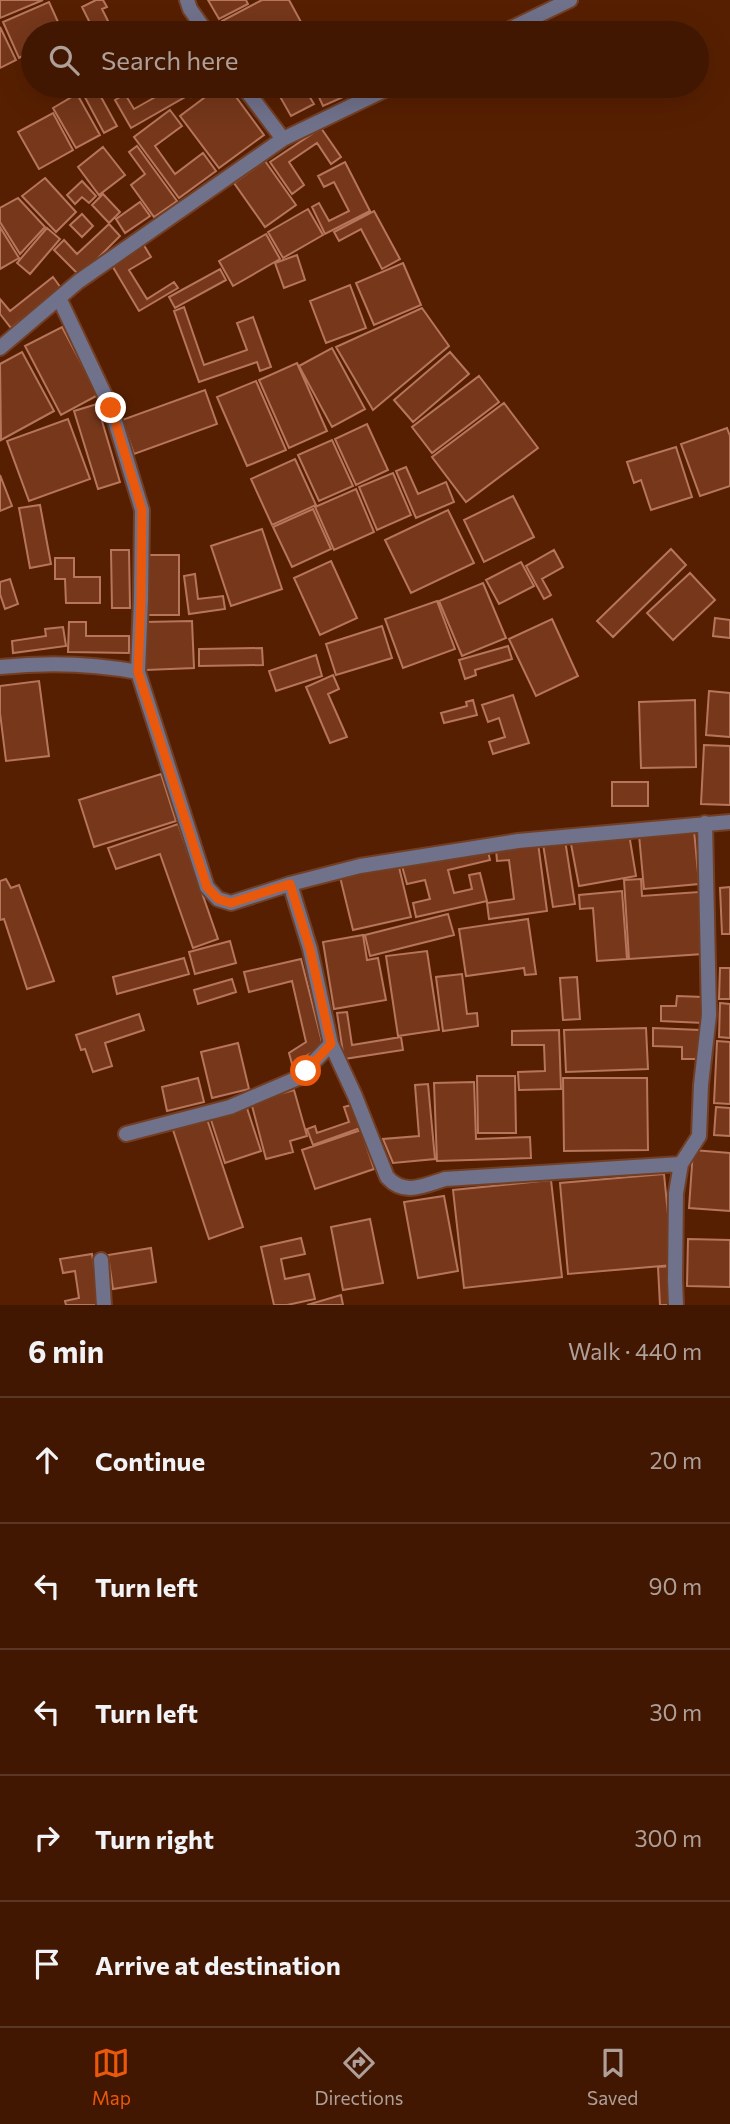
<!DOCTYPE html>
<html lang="en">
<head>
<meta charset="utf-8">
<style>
	:root { --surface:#411702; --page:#48200c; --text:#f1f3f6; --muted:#ae9f99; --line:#5a3624; --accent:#ea580c }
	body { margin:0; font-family:Commissioner,sans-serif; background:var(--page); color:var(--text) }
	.stop { position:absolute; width:21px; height:21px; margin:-16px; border:5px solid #ea580c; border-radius:50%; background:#fff }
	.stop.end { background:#ea580c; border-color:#fff; box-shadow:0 2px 7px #0008 }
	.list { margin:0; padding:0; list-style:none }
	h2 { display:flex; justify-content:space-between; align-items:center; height:91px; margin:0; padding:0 28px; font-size:30px }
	h2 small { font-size:23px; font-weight:400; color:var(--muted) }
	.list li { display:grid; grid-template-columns:46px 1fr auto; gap:21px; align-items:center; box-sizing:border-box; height:126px; padding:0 28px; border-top:2px solid var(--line) }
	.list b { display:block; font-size:26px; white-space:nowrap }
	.list em { font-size:23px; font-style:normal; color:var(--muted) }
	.icon { flex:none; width:38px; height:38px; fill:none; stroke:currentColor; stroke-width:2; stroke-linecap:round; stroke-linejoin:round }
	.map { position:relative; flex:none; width:730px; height:1305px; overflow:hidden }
	.search { position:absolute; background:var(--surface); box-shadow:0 7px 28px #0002; left:21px; right:21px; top:21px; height:77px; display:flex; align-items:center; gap:18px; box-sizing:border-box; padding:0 24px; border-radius:38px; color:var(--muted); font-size:26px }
	.sheet { height:721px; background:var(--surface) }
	nav { display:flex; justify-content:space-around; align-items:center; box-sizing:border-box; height:98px; border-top:2px solid var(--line); background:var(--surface); font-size:19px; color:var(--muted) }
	nav a { display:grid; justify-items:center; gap:4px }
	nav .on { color:var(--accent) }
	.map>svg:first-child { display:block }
	.building { fill:#76371b; stroke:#b7765b; stroke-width:2 }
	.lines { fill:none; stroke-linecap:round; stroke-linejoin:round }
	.minor-casing { stroke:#733f24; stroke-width:18 }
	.minor { stroke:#70718b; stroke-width:14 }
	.route { stroke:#ea580c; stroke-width:9 }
</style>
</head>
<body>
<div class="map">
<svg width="730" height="1305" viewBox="0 0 730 1305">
	<rect width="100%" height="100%" fill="#571f02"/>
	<path class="building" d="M0 0H43L0 18Z
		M96 0H103L107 7 102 9 114 33H95L82 7Z
		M208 0H246L248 4 219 19Z
		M262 0H289L301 22 279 33H228L222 21Z
		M49 2 63 33H33V51L19 58 3 22Z
		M0 27 16 60 0 68Z
		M84 86H95L117 126 104 133 80 88Z
		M175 86H179L185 97 131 128 115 100 125 94 134 109Z
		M183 86H206L191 97Z
		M220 86H228L264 135 219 168 180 116Z
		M274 86H303L314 104 291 116Z
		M314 86H368L323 106Z
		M77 94 100 135 76 148 53 108Z
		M170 110 182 126 155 146 175 174 203 153 216 171 179 198 134 137Z
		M53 113 73 150 39 169 18 132Z
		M321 128 341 157 331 164 317 143 289 162 304 185 292 194 270 162Z
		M137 146 177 201 154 217 131 185 145 174 129 152Z
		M103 147 125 175 99 195 78 167Z
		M265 161 296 205 265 227 234 183Z
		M345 162 370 211 325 234 312 207 319 203 329 221 349 211 334 182 324 187 318 176Z
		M45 178 76 212 56 232 22 196Z
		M82 181 96 196 89 203 82 197 75 204 67 195Z
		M103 194 120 212 109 223 92 205Z
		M18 198 45 227 20 254 0 222V208Z
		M140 202 150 216 125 233 116 219Z
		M308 209 323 235 283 258 268 232Z
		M374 211 400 259 382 269 361 229 339 241 334 232Z
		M82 214 93 226 82 237 70 225Z
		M109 224 120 236 80 276 54 250 64 240 77 254Z
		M0 227 19 258 0 269Z
		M47 228 60 239 30 274 17 263Z
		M266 234 280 259 233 286 219 261Z
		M142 242 151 257 129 270 147 299 174 282 178 288 139 311 110 262Z
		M297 255 305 280 284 288 275 263Z
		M403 263 421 305 374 325 356 283Z
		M220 269 226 280 175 308 169 297Z
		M53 277 61 288 11 328 0 314V299L10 311Z
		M350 285 366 328 326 343 310 301Z
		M184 307 204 365 247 350 237 323 253 317 271 367 260 371 257 362 199 382 174 311Z
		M422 308 449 346 373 410 336 347Z
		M62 327 98 395 61 415 25 346Z
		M332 348 365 409 332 427 299 366Z
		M22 352 54 411 1 440 0 364Z
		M450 352 469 374 413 422 394 400Z
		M297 363 327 431 289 448 259 380Z
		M479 376 499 402 432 453 412 427Z
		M256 381 286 450 247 466 217 397Z
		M205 390 217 424 134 454 122 420Z
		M504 403 538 448 466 502 432 457Z
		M97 404 120 482 98 489 74 411Z
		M68 419 90 479 29 501 7 441Z
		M367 424 388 470 356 485 335 439Z
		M727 428 730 436V486L700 496 681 444Z
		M332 440 353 486 319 501 298 455Z
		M676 447 692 497 651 510 641 480 634 483 627 462Z
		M295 459 316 505 272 525 251 479Z
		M406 467 418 494 446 482 454 502 416 518 396 471Z
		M393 473 411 515 377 530 359 487Z
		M0 475 12 506 0 511Z
		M356 489 374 532 334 550 315 507Z
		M513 496 534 537 484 562 464 520Z
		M40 505 51 564 30 568 19 508Z
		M313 509 331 549 292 567 273 527Z
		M448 510 474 563 411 593 385 540Z
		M262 529 282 589 231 606 211 546Z
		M671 549 686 565 613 637 597 621Z
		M111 550H129L130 608H112Z
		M554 550 563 567 542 579 551 595 544 599 526 566Z
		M148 555H179V615H147Z
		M55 558H74V577H100V603H66L65 579H55Z
		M331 561 357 618 320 635 294 578Z
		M521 562 534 586 499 604 486 580Z
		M690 573 715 600 673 640 647 613Z
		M195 574 198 599 223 596 225 609 189 614 184 576Z
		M10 579 18 604 5 609 0 594V582Z
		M483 583 506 638 462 656 439 601Z
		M437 601 455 649 403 668 385 619Z
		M715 618 730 620V638L713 636Z
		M552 619 578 676 536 696 509 639Z
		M192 621 194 668 146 670 144 622Z
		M69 622H86V636H129V653L68 652Z
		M382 626 392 658 336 675 326 644Z
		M63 627 66 646 13 653 12 641 46 636 45 629Z
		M508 646 512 659 475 670 476 675 465 679 459 660Z
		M262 648 263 665 199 666V649Z
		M316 655 322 676 276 691 269 671Z
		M333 675 339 689 328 694 347 737 330 743 306 687Z
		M39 681 49 756 6 761 0 713V686Z
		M709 691 730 693V737L706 735Z
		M513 695 529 743 493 754 489 742 505 737 499 718 488 722 482 705Z
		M473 700 477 715 444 723 441 713 467 706 466 702Z
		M695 700 696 767 641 768 639 702Z
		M704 745 730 746V805L701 804Z
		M161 774 176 821 94 847 79 800Z
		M612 782H648V806H612Z
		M178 824 218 939 193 948 160 854 116 869 108 848Z
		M694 830 699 884 644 889 639 835Z
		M629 834 636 876 579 886 571 844Z
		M565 840 575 904 553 907 543 844Z
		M538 843 547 911 489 919 487 903 514 899 509 860 497 861 496 849Z
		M487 847 490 860 448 870 454 893 472 889 469 875 480 873 487 901 416 917 413 903 430 899 425 880 407 884 402 866Z
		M398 863 411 917 353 930 340 877Z
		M6 879 11 888 19 885 54 981 27 989 4 919 0 920V881Z
		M641 879 642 896 699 892 703 954 629 959 624 880Z
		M730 887V934H722L720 888Z
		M622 891 627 959 597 961 593 908 580 909 579 895Z
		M448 914 454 935 370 956 365 935Z
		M528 919 536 974 525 975 524 968 466 976 459 929Z
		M363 935 367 960 378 958 386 1000 334 1009 323 942Z
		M230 941 236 963 195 974 189 952Z
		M427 951 439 1030 398 1036 386 956Z
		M184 958 189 974 117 994 113 977Z
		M301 959 323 1046 292 1064 289 1053 306 1042 292 981 249 992 244 972Z
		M720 968H730V999H719Z
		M462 974 467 1014 477 1013 478 1026 443 1031 436 977Z
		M577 977 580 1019 563 1020 560 978Z
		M232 979 236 992 198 1004 194 990Z
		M677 996 703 997V1023L661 1021V1006H676Z
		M720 1003 730 1004V1038L719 1037Z
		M347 1012 352 1045 401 1037 403 1050 344 1059 337 1013Z
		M139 1014 144 1030 105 1043 112 1066 93 1072 85 1049 81 1050 76 1035Z
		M646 1028 648 1069 566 1072 564 1030Z
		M653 1028 700 1030 699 1059H682V1047L653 1046Z
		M559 1030 561 1089 519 1090 518 1072 545 1071 544 1045H512V1031Z
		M717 1041 730 1042V1104L714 1103Z
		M238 1043 249 1089 212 1098 201 1052Z
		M477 1076H515L516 1133H478Z
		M198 1078 204 1102 167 1111 162 1087Z
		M563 1078H647L648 1150 564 1151Z
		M474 1082 476 1139 530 1137 531 1158 437 1161 434 1083Z
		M428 1084 435 1159 393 1163 383 1139 419 1136 415 1085Z
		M294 1090 307 1136 290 1141 293 1152 266 1159 251 1102Z
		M355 1104 363 1127 313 1145 307 1129 315 1126 317 1133 349 1122 344 1107Z
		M246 1105 261 1151 225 1163 210 1117Z
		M716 1107 730 1108V1136L714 1135Z
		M207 1119 243 1227 209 1239 173 1130Z
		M361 1130 374 1169 315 1189 302 1150Z
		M693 1150 730 1153V1211L689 1208Z
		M664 1174 673 1265 568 1274 560 1183Z
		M551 1180 562 1277 464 1288 453 1190Z
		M444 1196 458 1271 418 1278 404 1202Z
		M370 1219 383 1283 343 1290 331 1227Z
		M301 1238 305 1254 281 1259 285 1279 309 1274 315 1299 287 1305H274L261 1247Z
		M688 1239 730 1240V1287L687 1286Z
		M151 1248 156 1282 113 1289 108 1255Z
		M92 1254 100 1305H66L65 1301 79 1298 75 1271 63 1273 60 1259Z
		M672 1266 673 1305H660L658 1267Z
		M341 1295 343 1305H307Z"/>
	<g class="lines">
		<g class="minor-casing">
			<path id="minor" d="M187 0 190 9 207 33
				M502 33 570 0
				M243 86 283 139
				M59 298 111 408 142 510 141 599 138 672 207 887 218 899 231 903 290 884 360 866 518 841 730 822
				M0 348 79 281 283 139 393 86
				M0 667C48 662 91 663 138 672
				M290 884 310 949 331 1044 355 1096 387 1177C404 1196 423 1186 445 1179L681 1164
				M126 1134 230 1107 298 1078 331 1044
				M101 1260 104 1305
				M676 1305 675 1280 676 1193 681 1164 699 1136 701 1085 709 1015 705 823"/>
		</g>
		<use href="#minor" class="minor"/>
	</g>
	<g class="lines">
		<path class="route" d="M111 408 142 510 141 599 138 672 207 887 218 899 231 903 290 884 310 949 331 1044 306 1071"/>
	</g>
</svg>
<div class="stop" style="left:306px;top:1071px"></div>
<div class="stop end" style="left:111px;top:408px"></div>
<div class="search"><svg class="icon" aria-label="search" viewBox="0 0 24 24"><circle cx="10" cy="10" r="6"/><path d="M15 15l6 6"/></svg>Search here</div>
</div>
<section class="sheet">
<h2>6 min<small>Walk · 440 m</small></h2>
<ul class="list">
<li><svg class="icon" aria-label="ahead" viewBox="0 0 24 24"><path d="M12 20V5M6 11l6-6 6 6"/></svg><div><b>Continue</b></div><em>20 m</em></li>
<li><svg class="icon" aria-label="left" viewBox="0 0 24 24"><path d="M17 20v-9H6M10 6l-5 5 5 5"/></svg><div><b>Turn left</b></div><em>90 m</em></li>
<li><svg class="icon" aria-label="left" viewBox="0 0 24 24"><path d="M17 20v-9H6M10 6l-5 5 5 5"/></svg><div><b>Turn left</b></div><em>30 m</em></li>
<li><svg class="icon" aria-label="right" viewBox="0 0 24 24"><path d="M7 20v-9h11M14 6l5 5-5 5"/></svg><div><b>Turn right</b></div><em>300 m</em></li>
<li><svg class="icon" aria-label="arrive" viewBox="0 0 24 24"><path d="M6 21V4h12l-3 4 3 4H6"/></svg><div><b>Arrive at destination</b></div></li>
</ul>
</section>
<nav>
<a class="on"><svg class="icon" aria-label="map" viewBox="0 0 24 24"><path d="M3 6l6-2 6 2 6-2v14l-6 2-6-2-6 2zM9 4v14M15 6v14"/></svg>Map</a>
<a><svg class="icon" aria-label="directions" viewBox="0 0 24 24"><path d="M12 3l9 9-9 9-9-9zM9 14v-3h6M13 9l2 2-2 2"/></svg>Directions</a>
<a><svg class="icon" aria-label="saved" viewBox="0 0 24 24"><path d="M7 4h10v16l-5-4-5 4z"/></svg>Saved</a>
</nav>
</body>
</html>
